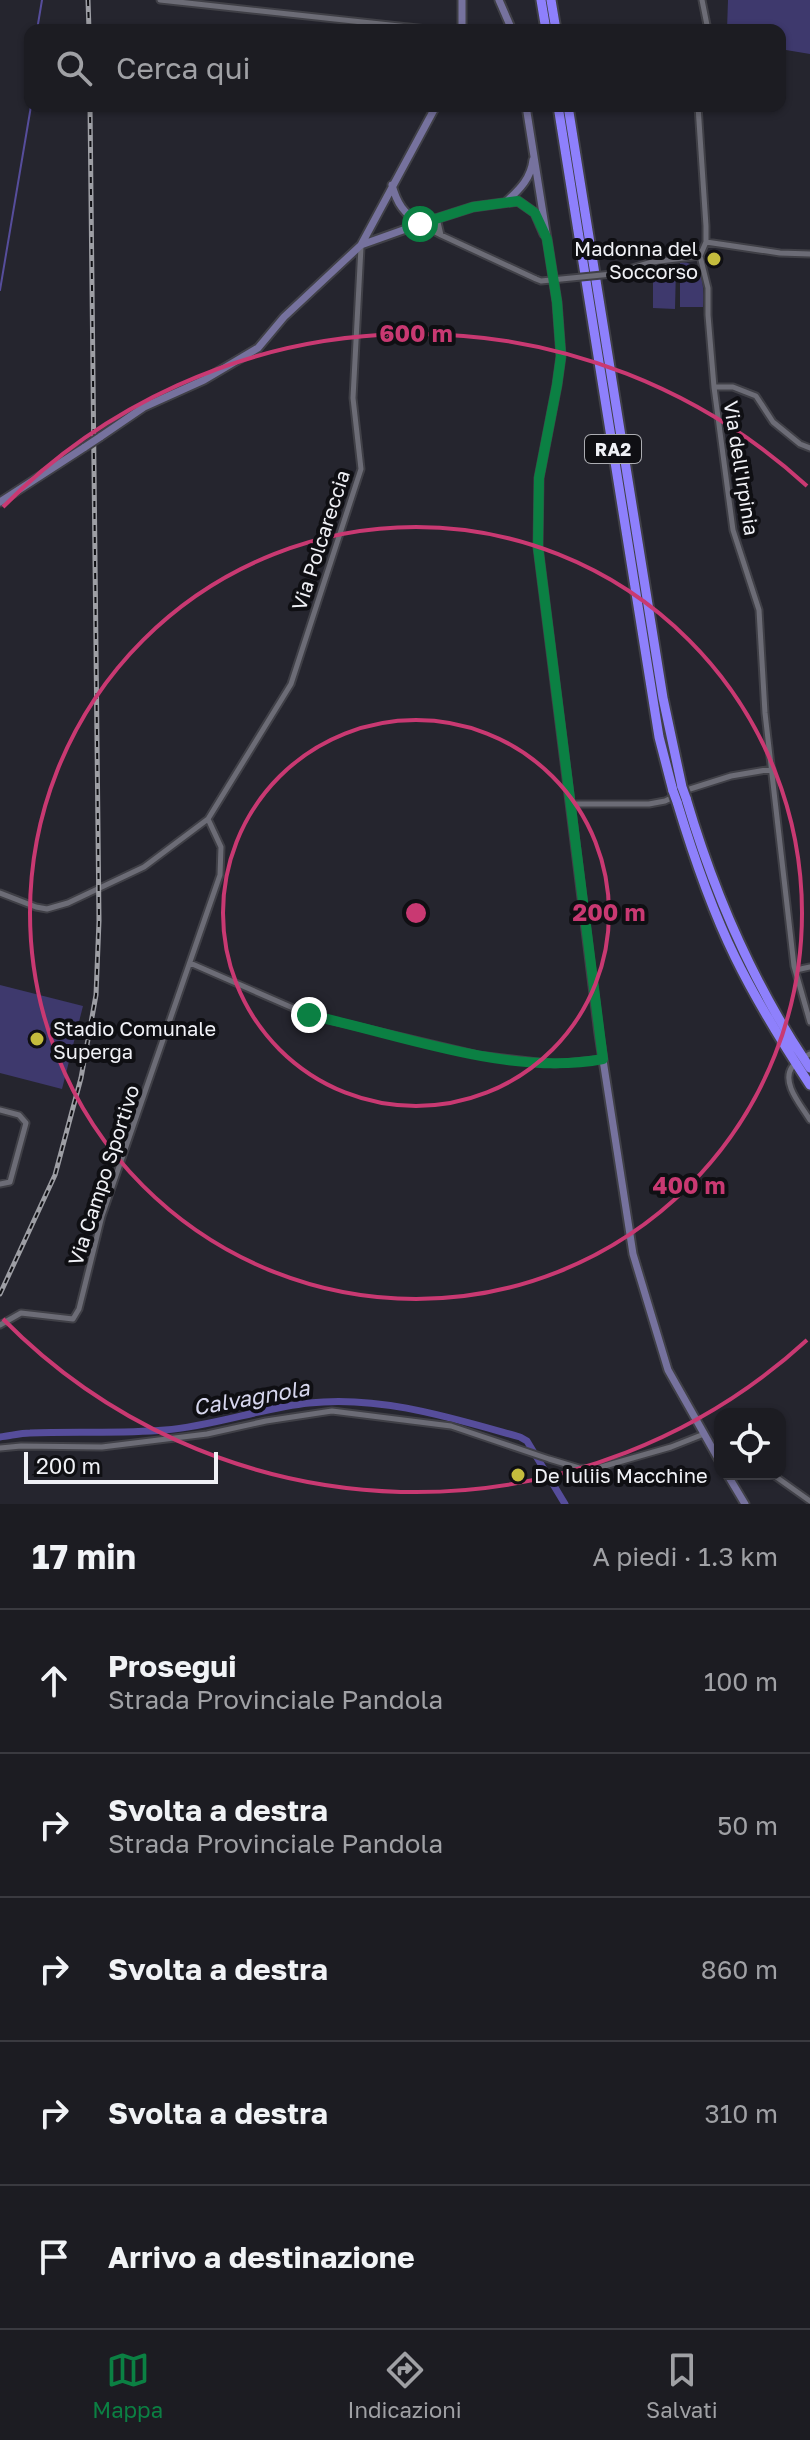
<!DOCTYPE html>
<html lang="it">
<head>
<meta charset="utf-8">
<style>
	:root { --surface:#1c1c22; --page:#25252a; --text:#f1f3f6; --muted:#a0a1a5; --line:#3a3a40; --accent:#0b8043 }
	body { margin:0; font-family:"Golos Text",sans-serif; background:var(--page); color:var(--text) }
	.controls { position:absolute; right:24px; bottom:24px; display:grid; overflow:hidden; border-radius:16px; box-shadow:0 2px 6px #0004 }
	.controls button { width:72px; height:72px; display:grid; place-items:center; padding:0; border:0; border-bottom:2px solid var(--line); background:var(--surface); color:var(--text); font:40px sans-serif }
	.scale { position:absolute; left:24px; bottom:20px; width:194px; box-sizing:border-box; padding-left:8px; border:4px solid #f0f1f6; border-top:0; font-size:22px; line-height:28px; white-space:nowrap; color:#f0f1f6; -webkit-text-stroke:6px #0f0f13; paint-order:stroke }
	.stop { position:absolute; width:24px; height:24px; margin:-18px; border:6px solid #0b8043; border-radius:50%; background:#fff }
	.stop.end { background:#0b8043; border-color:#fff; box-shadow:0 2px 8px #0008 }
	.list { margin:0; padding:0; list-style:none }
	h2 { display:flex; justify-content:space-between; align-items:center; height:104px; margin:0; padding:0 32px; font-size:34px }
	h2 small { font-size:26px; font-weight:400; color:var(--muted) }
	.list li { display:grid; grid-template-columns:52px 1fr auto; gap:24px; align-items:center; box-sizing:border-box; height:144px; padding:0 32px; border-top:2px solid var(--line) }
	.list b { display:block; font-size:30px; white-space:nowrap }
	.list p { margin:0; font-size:26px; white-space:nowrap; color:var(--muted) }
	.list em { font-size:26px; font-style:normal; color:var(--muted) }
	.icon { flex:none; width:44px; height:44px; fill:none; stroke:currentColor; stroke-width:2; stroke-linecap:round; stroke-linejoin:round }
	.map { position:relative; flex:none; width:810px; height:1504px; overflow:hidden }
	.search { position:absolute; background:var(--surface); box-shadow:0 2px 6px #0004; left:24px; right:24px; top:24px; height:88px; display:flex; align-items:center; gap:20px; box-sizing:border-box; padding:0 28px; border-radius:16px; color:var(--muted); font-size:30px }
	.sheet { height:824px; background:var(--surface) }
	nav { display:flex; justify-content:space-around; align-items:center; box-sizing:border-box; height:112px; border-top:2px solid var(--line); background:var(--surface); font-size:22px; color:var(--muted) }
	nav a { display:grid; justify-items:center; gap:4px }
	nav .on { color:var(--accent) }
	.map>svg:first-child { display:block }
	.green { fill:#3e396d }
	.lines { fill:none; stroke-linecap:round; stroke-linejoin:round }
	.stream { stroke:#564d9b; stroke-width:2 }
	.canal { stroke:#564d9b; stroke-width:7 }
	.street-casing { stroke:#404047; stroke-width:9 }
	.secondary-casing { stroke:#404047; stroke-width:11 }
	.highway-casing { stroke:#404047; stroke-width:13 }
	.street { stroke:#6c6c76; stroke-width:5 }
	.secondary { stroke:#76729e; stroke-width:7 }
	.highway { stroke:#8e80fc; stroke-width:9 }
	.rail-casing { stroke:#9d9ea4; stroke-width:5 }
	.rail { stroke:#0f0f13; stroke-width:2; stroke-dasharray:6; stroke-linecap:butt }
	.street-bridge-casing { stroke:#404047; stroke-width:9; stroke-linecap:butt }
	.secondary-bridge-casing { stroke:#404047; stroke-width:11; stroke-linecap:butt }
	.highway-bridge-casing { stroke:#404047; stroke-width:13; stroke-linecap:butt }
	.street-bridge { stroke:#6c6c76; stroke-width:5 }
	.secondary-bridge { stroke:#76729e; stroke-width:7 }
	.highway-bridge { stroke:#8e80fc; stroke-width:9 }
	.route { stroke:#0b8043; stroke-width:10 }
	.ring { fill:none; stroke:#c93972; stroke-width:4 }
	.poi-dot { fill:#c4bc3d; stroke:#0f0f13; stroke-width:3 }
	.labels { text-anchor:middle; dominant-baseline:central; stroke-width:8; stroke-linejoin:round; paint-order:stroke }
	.shield { fill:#0f0f13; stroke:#acadb2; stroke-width:2 }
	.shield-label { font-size:18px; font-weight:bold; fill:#f0f1f6 }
	.poi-label { font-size:20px; fill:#f0f1f6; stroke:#0f0f13; text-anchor:start }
	.street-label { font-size:20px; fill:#f0f1f6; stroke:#0f0f13 }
	.water-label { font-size:22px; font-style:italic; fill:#d7d7ee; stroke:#0f0f13 }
	.centre { fill:#c93972; stroke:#0f0f13; stroke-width:4 }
	.ring-label { font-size:24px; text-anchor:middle; font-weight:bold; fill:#c93972; stroke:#0f0f13; stroke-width:8; stroke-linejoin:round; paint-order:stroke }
</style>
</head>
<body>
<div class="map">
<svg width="810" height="1504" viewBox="0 0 810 1504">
	<rect width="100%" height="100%" fill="#25252e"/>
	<path class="green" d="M728 0H810V54L780 49V30H727Z
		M680 262C705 262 704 288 703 307H680Z
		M653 267H676L675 309 653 308Z
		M0 985 83 1006 62 1089 0 1073Z"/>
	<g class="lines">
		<path class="stream" d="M37 30 42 0
			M0 290 31 106"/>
		<path class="canal" d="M0 1437C10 1436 20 1433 30 1433 75 1431 120 1434 165 1430 214 1426 261 1408 309 1403 380 1395 452 1418 520 1437L527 1441 565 1504"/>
		<g class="street-casing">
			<path id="street" d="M160 0 436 30
				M702 0 708 30
				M698 106 706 226V242L700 256 708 288V315L714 387 733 530 759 610 765 713 794 966 810 1022
				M420 224 441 235 437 218
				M441 235 536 279
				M706 242 780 253 810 254
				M612 274 652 262 700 256
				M714 387H733L756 396 773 422 800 444 810 448
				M570 804H649L665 801 690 789 731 776 772 769
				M208 819 291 684 361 469 353 398 361 247
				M0 893 36 907 47 909 68 903 144 867 208 819 221 847 220 875 102 1216 79 1309 73 1319 21 1313 0 1325
				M190 963 309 1015 478 1055 555 1064 603 1059
				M796 970 810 967
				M808 1055 810 1054
				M792 1067C781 1083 801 1105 810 1120
				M0 1110 19 1115 26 1123 10 1182 0 1184
				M0 1448 21 1446 102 1447 207 1434 266 1421 332 1411 451 1426 549 1459 579 1468 594 1469 671 1447 704 1434
				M772 1474 810 1501"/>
		</g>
		<g class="secondary-casing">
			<path id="secondary" d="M462 0V30
				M499 0 512 30
				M526 106 557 302 561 356 557 385 539 478 538 547 599 1034 633 1254 668 1370 720 1462
				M392 185C397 204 404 213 420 224L473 207 518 201 535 213 544 234
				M507 201C520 189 531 178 533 160
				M361 245 436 106
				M100 437 144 407 204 380 258 348 284 317 361 245 420 224
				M0 502 85 447
				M727 1474 745 1504"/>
		</g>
		<g class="highway-casing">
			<path id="highway" d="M541 0 546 30
				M551 0 556 30
				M558 106 659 737 673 791
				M568 106 663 698 682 787
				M686 798C714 893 754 986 810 1068
				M677 802C693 855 711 908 735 957 757 1002 783 1044 810 1085"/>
		</g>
		<use href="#street" class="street"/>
		<use href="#secondary" class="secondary"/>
		<use href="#highway" class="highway"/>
		<g class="rail-casing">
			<path id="rail" d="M88 0 89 30
				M0 1294 55 1175 81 1078 96 995 99 921 90 106"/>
		</g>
		<use href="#rail" class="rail"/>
		<g class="street-bridge-casing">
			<path id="street-bridge" d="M536 279 541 281 612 274"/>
		</g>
		<g class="secondary-bridge-casing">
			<path id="secondary-bridge" d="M85 447 100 437"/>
		</g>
		<g class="highway-bridge-casing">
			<path id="highway-bridge" d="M682 787 686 798
				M673 791 677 802"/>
		</g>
		<use href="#street-bridge" class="street-bridge"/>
		<use href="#secondary-bridge" class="secondary-bridge"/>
		<use href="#highway-bridge" class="highway-bridge"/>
	</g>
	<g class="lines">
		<path class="route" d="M309 1015C400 1034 510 1077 603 1059L538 547 539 478 557 385 561 356 557 302 547 239 535 213 518 201 473 207 420 224"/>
	</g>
	<g class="ring">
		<circle cx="416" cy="913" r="193"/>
		<circle cx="416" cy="913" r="386"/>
		<path d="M807 1340A579 579 0 0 1 3 1319M3 507A579 579 0 0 1 807 486"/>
	</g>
	<g class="poi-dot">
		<circle cx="714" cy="259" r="8"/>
		<circle cx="37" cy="1039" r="8"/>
		<circle cx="518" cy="1475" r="8"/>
	</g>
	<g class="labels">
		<rect class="shield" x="585" y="435" width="56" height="28" rx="6"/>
		<g class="shield-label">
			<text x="613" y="449">RA2</text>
		</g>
		<g class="poi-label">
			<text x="698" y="248" text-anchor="end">Madonna del<tspan x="698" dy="23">Soccorso</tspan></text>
			<text x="53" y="1028">Stadio Comunale<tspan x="53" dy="23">Superga</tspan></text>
			<text x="534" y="1475">De Iuliis Macchine</text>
		</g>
		<g class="street-label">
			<text transform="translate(742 468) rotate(81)">Via dell'Irpinia</text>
			<text transform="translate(320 540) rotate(-72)">Via Polcareccia</text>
			<text transform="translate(103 1175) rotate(-72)">Via Campo Sportivo</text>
		</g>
		<g class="water-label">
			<text transform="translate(251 1397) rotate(-10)">Calvagnola</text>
		</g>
	</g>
	<circle cx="416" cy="913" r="12" class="centre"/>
	<g class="ring-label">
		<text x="416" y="342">600 m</text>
		<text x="609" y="921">200 m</text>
		<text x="689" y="1194">400 m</text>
	</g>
</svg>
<div class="controls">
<button><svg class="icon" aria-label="locate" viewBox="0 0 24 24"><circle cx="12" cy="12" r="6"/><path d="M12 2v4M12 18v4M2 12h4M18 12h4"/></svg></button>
</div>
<div class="scale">200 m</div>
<div class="stop" style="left:420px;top:224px"></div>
<div class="stop end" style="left:309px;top:1015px"></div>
<div class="search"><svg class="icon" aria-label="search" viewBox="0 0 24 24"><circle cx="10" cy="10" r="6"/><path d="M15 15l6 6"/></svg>Cerca qui</div>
</div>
<section class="sheet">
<h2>17 min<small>A piedi · 1.3 km</small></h2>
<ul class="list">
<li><svg class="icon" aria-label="ahead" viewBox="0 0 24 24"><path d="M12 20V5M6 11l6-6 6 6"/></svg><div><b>Prosegui</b><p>Strada Provinciale Pandola</p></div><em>100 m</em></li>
<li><svg class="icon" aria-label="right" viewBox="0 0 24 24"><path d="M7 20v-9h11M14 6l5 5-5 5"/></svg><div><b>Svolta a destra</b><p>Strada Provinciale Pandola</p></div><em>50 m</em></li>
<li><svg class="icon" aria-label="right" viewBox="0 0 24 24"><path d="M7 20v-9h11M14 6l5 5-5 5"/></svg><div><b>Svolta a destra</b></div><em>860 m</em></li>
<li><svg class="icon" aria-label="right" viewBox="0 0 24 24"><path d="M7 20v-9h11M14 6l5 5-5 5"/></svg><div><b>Svolta a destra</b></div><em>310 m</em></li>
<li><svg class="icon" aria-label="arrive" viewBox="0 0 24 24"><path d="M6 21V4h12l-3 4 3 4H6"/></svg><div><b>Arrivo a destinazione</b></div></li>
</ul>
</section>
<nav>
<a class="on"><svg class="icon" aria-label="map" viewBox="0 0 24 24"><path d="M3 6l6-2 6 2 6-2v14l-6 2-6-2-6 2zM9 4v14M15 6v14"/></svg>Mappa</a>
<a><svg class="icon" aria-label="directions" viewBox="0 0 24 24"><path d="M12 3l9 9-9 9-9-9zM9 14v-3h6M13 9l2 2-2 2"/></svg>Indicazioni</a>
<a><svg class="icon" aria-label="saved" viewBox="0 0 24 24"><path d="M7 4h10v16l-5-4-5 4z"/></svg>Salvati</a>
</nav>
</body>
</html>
